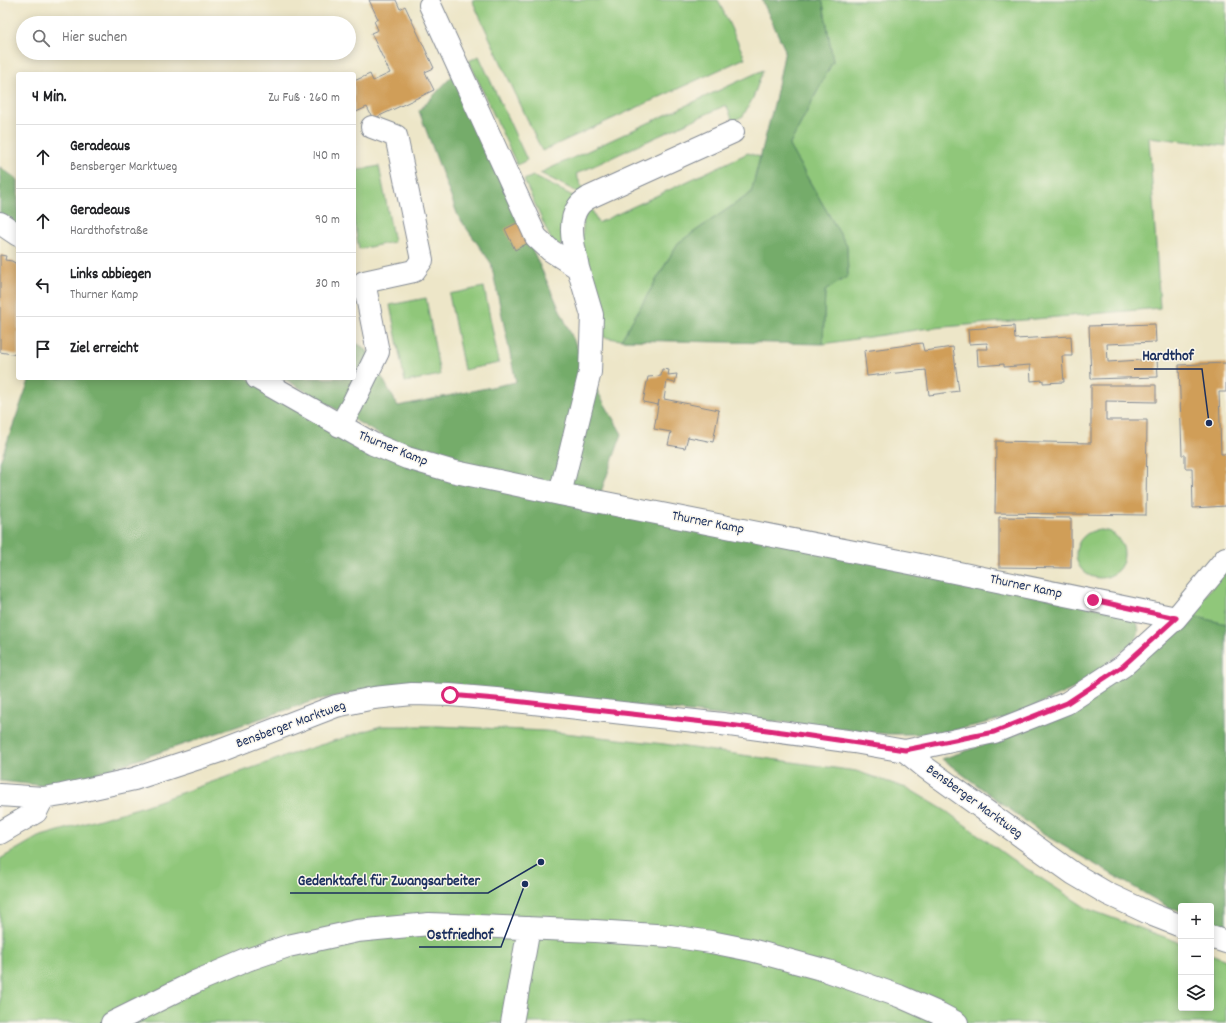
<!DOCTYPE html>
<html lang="de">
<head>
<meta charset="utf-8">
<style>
	:root { --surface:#fff; --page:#f2f2f2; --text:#202124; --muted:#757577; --line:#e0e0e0 }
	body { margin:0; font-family:Dekko,sans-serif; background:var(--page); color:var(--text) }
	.controls { position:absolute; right:12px; bottom:12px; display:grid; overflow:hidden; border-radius:4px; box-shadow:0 2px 10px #0003 }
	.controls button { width:36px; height:36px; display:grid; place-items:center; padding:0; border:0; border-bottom:1px solid var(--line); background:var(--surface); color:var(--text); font:20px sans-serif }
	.stop { position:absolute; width:12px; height:12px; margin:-9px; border:3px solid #db2777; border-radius:50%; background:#fff }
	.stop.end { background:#db2777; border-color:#fff; box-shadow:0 1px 4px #0008 }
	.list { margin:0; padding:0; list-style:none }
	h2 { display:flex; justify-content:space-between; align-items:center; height:52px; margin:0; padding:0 16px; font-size:17px }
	h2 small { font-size:13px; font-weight:400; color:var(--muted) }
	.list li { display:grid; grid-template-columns:26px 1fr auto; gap:12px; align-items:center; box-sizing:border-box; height:64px; padding:0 16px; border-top:1px solid var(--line) }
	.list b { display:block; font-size:15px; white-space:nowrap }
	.list p { margin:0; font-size:13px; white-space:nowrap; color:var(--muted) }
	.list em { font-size:13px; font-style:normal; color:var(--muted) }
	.icon { flex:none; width:22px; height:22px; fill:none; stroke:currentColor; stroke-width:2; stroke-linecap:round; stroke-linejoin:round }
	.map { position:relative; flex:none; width:1226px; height:1023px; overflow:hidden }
	.search { position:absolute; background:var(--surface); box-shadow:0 2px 10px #0003; left:16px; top:16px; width:340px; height:44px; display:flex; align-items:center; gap:10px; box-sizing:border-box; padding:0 14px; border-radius:22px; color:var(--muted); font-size:15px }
	.panel { position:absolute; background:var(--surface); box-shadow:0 2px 10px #0003; left:16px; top:72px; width:340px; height:308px; border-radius:4px }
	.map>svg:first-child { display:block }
	.green { fill:#90c77a; stroke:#567b6c }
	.forest { fill:#74ac6a; stroke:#486e64 }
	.building { fill:#d09e58 }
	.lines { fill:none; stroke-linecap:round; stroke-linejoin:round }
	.minor-casing { stroke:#848a93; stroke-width:24 }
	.minor { stroke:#fff; stroke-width:22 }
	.route { stroke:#db2777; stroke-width:5 }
	.labels { text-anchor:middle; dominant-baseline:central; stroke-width:3; stroke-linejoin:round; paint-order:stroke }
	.street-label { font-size:14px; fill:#1b2f5e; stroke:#fbf7ec }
	.leader { fill:none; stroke:#1b2f5e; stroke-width:1.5 }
	.callout-dot { fill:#1b2f5e; stroke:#fbf7ec; stroke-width:1.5 }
	.callout-label { font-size:15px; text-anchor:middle; font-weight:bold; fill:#1b2f5e; stroke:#fbf7ec; stroke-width:3; stroke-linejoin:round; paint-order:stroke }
</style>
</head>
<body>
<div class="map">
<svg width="1226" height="1023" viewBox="0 0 1226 1023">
	<rect width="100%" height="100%" fill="#fbf7ec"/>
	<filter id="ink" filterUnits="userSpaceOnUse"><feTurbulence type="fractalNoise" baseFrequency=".025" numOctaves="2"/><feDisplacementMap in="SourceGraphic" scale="8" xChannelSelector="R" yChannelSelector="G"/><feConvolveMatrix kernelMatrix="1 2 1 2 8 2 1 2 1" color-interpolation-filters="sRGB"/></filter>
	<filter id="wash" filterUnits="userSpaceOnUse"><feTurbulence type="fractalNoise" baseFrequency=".012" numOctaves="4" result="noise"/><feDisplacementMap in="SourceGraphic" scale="16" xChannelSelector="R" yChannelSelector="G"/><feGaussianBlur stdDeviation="0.9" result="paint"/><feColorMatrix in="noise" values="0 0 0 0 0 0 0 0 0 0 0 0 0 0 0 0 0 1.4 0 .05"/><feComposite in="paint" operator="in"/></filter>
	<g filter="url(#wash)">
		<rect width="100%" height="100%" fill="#ede6c8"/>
		<path class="green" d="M472 0H718L745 58 542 151Z
			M821 0H1226V146L1149 137 1160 308 922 329 823 344 825 291 848 276 847 246 789 146 833 61 823 3Z
			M479 56 527 160 517 165 469 61Z
			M763 70 753 98 743 116 733 121 726 105 576 174 583 190 579 193 540 173Z
			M748 153 760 157 751 193 678 243 621 340 603 337 604 331 581 245 584 217 587 211 591 208 598 223Z
			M379 166 394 242 359 249 354 222V171Z
			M533 176 575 197 563 244 561 246 552 242 524 180Z
			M484 287 499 363 464 370 449 294Z
			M426 298 440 375 405 382 390 305Z
			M1076 554a24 24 0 1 1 48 0a24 24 0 1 1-48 0Z
			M1226 570V624L1189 615Z
			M381 726H438L546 731 664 744 856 771 909 789 946 811 1010 858 1088 909 1181 943V1008H1211V954L1226 960V1023H0V859L38 837 138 808 292 754Z"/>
		<path class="forest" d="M762 0H821L823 3 833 61 789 146 847 246 848 276 825 291 823 344 621 340 678 243 751 193 775 100 785 50Z
			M453 75 595 387 622 434 598 500 414 455 283 378H354V342L366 349 398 406 516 382 491 263 458 216 419 111Z
			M0 167 18 180V227L0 217Z
			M30 378H247L379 455 1134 616C1140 628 1141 633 1133 643L1077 687 1011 717 939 734H887L494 690H366L313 701 56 787 0 781V462Z
			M1189 615 1226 624V928L1211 923V906H1181V912L1168 907 1043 834 942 759 1018 733Z"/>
		<g id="blocks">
			<path class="building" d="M369 0H396L400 9 405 6 434 68 425 72 434 90 373 119 367 107 354 113V81L370 74 373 81 390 73 371 33 378 30 374 21 378 19Z
				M521 221 532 241 515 250 505 229Z
				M0 255 6 256 5 260 12 261 18 265V355L0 352Z
				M1155 324 1156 342 1107 344 1108 362 1157 359 1158 377 1091 379 1089 326Z
				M1014 326 1015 339 1071 336 1072 356H1062L1064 382 1043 383V380L1031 381 1030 365 1004 367V364L978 366 977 349H988L987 343 969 344 968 329Z
				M922 343 924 351 953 347 959 391 929 395 926 370 867 376 864 351Z
				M1226 363V392H1219L1221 454H1226V506L1193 508 1192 468H1185V455H1182L1179 365Z
				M662 369 669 370 668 375 677 374 675 383 667 381 664 399 719 410 713 442 688 437 685 448 668 445 671 432 654 429 659 400 658 405 643 402 648 377 661 376Z
				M1091 385H1156V402L1106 401V420H1147L1146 515 995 513 996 441 1091 443Z
				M999 517 1071 518V568L999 567Z"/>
		</g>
	</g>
	<g filter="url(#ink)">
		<use href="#blocks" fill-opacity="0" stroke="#848a93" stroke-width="1"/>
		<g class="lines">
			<g class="minor-casing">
				<path id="minor" d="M430 5 536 237 550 250 578 268 592 315 590 372 560 494
					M0 223 18 235
					M578 268C575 250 566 224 578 207 581 202 585 200 590 197L733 132
					M257 378 373 444 407 458 451 471 560 494 915 564 1176 618
					M340 426 352 405 378 352 364 282 414 271 422 260 396 136 372 127
					M905 751 994 732 1067 703 1123 666 1176 618 1226 558
					M0 795 43 798 62 795 134 779 217 752 336 706 374 698 412 694 450 695 496 699 722 724 854 742 905 751 926 768 1074 874 1108 894 1153 915 1181 926
					M0 833 36 812 43 798
					M1211 937 1226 942
					M112 1023 195 982 247 960 288 946 357 931 429 924 595 931 670 936 711 942 751 950 828 971 899 996 940 1014 957 1023
					M512 1023 529 928"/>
			</g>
			<use href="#minor" class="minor"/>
		</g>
	</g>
	<g class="lines" filter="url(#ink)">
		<path class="route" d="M450 695 496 699 722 724 790 733 905 750 994 732 1067 703 1123 666 1176 618 1093 600"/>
	</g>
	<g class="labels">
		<g class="street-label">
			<text transform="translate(393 449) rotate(22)">Thurner Kamp</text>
			<text transform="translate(708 523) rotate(11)">Thurner Kamp</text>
			<text transform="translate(1026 587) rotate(12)">Thurner Kamp</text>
			<text transform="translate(291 725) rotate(-20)">Bensberger Marktweg</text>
			<text transform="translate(974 802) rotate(36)">Bensberger Marktweg</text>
		</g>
	</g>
	<path class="leader" d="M1209 423L1202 369H1134M541 862L488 893H290M525 884L501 947H419"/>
	<g class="callout-dot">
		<circle cx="1209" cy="423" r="4"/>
		<circle cx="541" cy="862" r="4"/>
		<circle cx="525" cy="884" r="4"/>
	</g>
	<g class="callout-label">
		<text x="1168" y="360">Hardthof</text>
		<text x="389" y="885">Gedenktafel für Zwangsarbeiter</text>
		<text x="460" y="939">Ostfriedhof</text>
	</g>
</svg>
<div class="controls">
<button>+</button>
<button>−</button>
<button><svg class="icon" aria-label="layers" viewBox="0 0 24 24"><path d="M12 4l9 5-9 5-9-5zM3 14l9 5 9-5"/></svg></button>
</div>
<div class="stop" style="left:450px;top:695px"></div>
<div class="stop end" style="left:1093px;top:600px"></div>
<div class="search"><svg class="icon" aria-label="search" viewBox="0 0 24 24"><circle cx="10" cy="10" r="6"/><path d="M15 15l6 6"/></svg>Hier suchen</div>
<section class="panel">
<h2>4 Min.<small>Zu Fuß · 260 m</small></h2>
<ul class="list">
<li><svg class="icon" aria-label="ahead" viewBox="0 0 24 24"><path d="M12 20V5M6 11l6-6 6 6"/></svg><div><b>Geradeaus</b><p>Bensberger Marktweg</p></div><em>140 m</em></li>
<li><svg class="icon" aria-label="ahead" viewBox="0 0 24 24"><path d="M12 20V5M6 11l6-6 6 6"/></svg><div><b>Geradeaus</b><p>Hardthofstraße</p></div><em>90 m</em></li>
<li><svg class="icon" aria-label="left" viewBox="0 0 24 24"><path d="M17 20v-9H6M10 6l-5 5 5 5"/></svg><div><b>Links abbiegen</b><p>Thurner Kamp</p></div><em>30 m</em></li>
<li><svg class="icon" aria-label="arrive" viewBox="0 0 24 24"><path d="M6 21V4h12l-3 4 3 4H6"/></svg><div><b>Ziel erreicht</b></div></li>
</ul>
</section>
</div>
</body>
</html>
